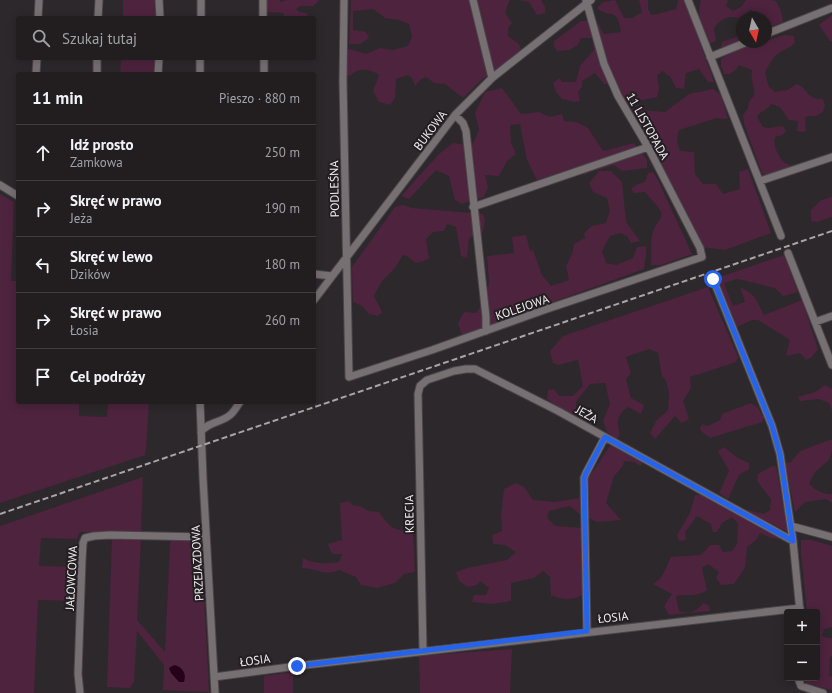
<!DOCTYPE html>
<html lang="pl">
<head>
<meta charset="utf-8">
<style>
	:root { --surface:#221e20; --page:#2e2b2d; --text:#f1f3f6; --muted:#a2a2a5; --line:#3f3c3e }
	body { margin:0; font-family:"PT Sans",sans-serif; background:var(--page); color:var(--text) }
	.controls { position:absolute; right:12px; bottom:12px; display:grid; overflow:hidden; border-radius:4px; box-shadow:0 2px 10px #0003 }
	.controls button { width:36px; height:36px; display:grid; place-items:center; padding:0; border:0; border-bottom:1px solid var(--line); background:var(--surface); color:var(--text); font:20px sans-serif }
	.compass { position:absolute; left:736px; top:12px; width:36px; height:36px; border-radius:50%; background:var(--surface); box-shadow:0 2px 10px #0003; rotate:171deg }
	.stop { position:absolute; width:12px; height:12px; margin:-9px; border:3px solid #2563eb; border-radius:50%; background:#fff }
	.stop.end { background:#2563eb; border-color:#fff; box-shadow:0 1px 4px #0008 }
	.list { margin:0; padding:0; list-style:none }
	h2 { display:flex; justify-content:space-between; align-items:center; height:52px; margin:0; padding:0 16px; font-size:17px }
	h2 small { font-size:13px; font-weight:400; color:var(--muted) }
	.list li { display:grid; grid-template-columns:26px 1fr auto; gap:12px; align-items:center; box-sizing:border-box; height:56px; padding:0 16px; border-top:1px solid var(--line) }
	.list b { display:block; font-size:15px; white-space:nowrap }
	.list p { margin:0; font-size:13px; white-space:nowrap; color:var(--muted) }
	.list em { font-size:13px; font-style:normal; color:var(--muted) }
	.icon { flex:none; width:22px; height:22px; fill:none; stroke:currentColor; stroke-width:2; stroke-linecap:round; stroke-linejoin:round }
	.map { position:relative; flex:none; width:832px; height:693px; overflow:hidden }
	.search { position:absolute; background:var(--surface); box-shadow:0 2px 10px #0003; left:16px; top:16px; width:300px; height:44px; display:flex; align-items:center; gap:10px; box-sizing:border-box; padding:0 14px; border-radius:4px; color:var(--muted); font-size:15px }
	.panel { position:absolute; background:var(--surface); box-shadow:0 2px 10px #0003; left:16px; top:72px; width:300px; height:332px; border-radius:4px }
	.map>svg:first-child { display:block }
	.green { fill:#4e233e }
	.water { fill:#260019 }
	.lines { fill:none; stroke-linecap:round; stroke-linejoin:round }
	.minor-casing { stroke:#4a4648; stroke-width:9 }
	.minor { stroke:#767073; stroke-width:7 }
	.rail { stroke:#a8a5a6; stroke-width:2; stroke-dasharray:6 3; stroke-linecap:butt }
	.route { stroke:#2563eb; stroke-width:5 }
	.labels { text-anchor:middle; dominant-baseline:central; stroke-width:4; stroke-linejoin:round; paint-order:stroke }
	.street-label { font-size:12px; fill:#f0edee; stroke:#231e21 }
</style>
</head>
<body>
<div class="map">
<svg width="832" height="693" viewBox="0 0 832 693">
	<rect width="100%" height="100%" fill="#2d282b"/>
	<path class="green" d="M123 0H156L157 18H123Z
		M266 0H279L281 2 288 0H320L313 6H300L296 9 299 12 307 13V16L304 18H285L283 13 266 12Z
		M351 0H510L508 4 505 13 512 23 508 28V36L519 44 521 50 511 59 480 81 463 98 445 84 434 83 426 77 421 79 415 86 412 78 408 75 396 79 395 98 390 105 379 102 373 91 379 75C373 71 364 68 357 71 352 74 350 76 345 76V50L350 49 366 54 380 48 393 50 408 46 412 37 409 24 399 20 385 18 373 9 353 11V30L366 32 369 38 360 44H349Z
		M519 0H541L545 7V13L537 15 529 2Z
		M615 0 624 18H632L642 12 639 0H648V8L651 15 658 14 676 9 678 0H684L714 82H708L699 69 686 73 684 89 676 88 671 78 663 71 657 75 659 88 657 97 638 101 628 105 624 102 617 84H604L595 73 582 81V87L578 92 580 101 575 102 562 99 556 92 553 83 560 78 562 82H576L580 66 594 50 592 38H581L578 45 569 50 557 51 554 47V41L581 21 596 20 604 34 621 32C617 5 611 20 597 8L603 2Z
		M701 0H728L726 6 733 11 742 6 746 0H772L776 1 781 11 783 22 766 29V18H759V12L750 10 738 18C728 15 720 20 714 28L716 41 709 44C702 28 696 18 701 0Z
		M832 15V41H830L819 25Z
		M742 35V40L727 47H721L722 42Z
		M784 35 794 36 795 42C790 49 784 49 778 54 772 58 768 66 765 73L769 87 775 92 787 90 797 84C810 90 805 99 823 99L825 105 823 112 816 116H807L805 118 806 131 802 132 797 131 798 121 789 120 780 107 771 104C767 111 761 110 757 117L763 127 769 128 783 126 786 131 782 135 775 137C773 147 778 154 783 162L790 165 786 170 767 176 762 173 744 124 743 115 748 108 749 101C758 94 753 89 752 80 751 77 752 74 752 70L739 65 736 70 730 74H724L721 66V59C733 52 751 42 766 42V41Z
		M121 58H155L154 74H120Z
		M502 88 521 114 539 112 550 117 562 114 564 121 576 122 588 128 603 151 634 143 647 160V168L622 171 614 165 593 171 584 175 571 170 537 180 527 160 520 124 510 125 511 143 516 154 507 161 499 176 485 175 488 187 484 197 461 204 455 200 449 176 436 170 409 199 401 196 439 154 453 143 461 144 473 143 479 130 475 113 485 92Z
		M713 89 721 95 728 119 717 118 679 130 677 141 680 151 694 152 695 174 703 184H716L723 194 740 189 739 172 748 169 771 233 725 250 701 247 635 118 641 110 665 112 689 94Z
		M599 171H611L622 182 626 222 640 241 631 243 627 236 620 233 610 236 602 251 606 263 616 265 633 258 637 247 646 246V255L644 269 462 335 458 323 464 312 476 313 487 298 489 281 487 256 514 253 512 237 526 235 530 251 533 250 542 275 551 286 569 280 566 266 572 254 574 244 585 238 584 233 592 226 606 223 610 210 607 198 593 192 589 183Z
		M653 172 658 180 692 254 661 265H651C652 253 649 241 654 229 656 223 663 219 661 212 659 207 649 197 645 192L634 193 631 189 636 185 645 182 648 173Z
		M0 194 14 202 11 281H18V402H79V416L107 417 108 402H149L146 449 145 455 0 503Z
		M832 197V217L817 222 811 221V210L821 200Z
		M403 205 412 208 483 214 485 220 483 232 469 238 467 258 461 256 456 227 447 224 444 231 433 232 426 239 429 259 416 263 407 256 403 255 395 268 382 281 374 296 382 312 378 316 369 314 362 306 353 302 352 267 395 207Z
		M784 255 798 292 783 296 775 288 747 281 737 279 724 283 733 306 745 302 740 287C757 295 756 300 764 315L802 300 818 349 812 357 806 360 800 353 786 356 790 340 758 320H752L737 327 717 278Z
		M708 287 738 357 736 362 690 377 691 388 683 401 689 419 682 423 675 416 655 439 650 433 656 421 668 410 669 392 666 381 662 376 658 353 649 349 626 357 631 373 626 379 631 398 644 405 641 414 628 407C617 415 616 421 620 434L617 440 607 432 603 421 610 404 605 383 590 384 576 402 577 412 568 414 547 399 548 390 554 389 559 396H573L583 386 578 360 558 365 553 363 550 351 563 336Z
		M825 385 832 389V411L829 403 819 399 800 401 798 397 815 392Z
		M751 403 758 408 764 418 762 422 710 438 702 432 700 429 702 424 708 426 720 420 722 414Z
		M832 439V450L829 460 815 472 809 484C816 490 823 495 832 494V503L826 499 805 502 795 512 785 463 791 462 800 451Z
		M611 444 642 462 641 466 634 462 624 461 623 466 614 476 606 503 621 520 597 522 578 513 570 506 549 511 547 517 555 526 582 528 584 594C574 601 561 600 551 595L550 577 543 571 534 578 511 583V601L492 604 472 602 474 595H486L489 588 480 581 477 585 468 587 459 581 456 572 467 568 507 560 516 552 505 545 493 544 492 535 502 531 501 514 504 489 516 483 524 487 533 500 555 502 579 498 581 483 595 469Z
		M724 447 738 458 749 463V469L739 475 728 499 719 493 729 471 718 451Z
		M772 466H776L788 532 739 508 764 514 770 510 771 499 757 481 758 474Z
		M143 477 141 533 80 532 77 539 41 538 39 566 77 567 76 601 38 600 34 693H0V526Z
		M695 495H702L780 539 771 538 760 533 756 540 747 547 745 568 734 584 721 585 716 578 719 572 708 564 702 568 707 590C698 597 687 594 676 596L679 611C690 615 696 611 704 603L709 606 710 611 669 615 664 606 672 594 653 584 661 578 671 557 701 555 710 545H719L723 552 732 551 737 544 738 523 732 517 722 523 717 532H713L711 524 697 516 685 532 686 540 679 541 677 535 690 513Z
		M349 501 353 505 362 507 368 511 379 512C392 530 393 529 413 532L415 572 404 574 395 583 377 588 361 585 356 577 339 570C324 577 317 568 302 568L303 558C314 564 327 564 339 562L342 554H332L328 544 342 540 340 503Z
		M112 537 141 539 137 620 165 652 170 542 173 539 201 538 209 692 163 690 164 665 137 631 134 682 130 688 107 687Z
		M801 540H812L832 546V627L824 629 822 636 828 638H832V656L830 658 829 676 832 677V690L805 683V678H817V612H807L801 552Z
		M512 649 510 693H420L419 656Z
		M293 672V693H264V676Z"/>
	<path class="water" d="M174 665C182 666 187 674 184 682H179L171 673 169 668Z"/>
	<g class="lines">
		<g class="minor-casing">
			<path id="minor" d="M159 0 160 18
				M263 0V18
				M344 0 343 82 349 377 432 350 544 310 702 257 700 248 648 147 618 96 604 64 586 0
				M473 0 492 78
				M688 0 781 236
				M38 18 39 0
				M98 18 99 0
				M201 18V0
				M766 34 832 8
				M710 57 747 42
				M264 58V74
				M36 74 37 58
				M97 74V58
				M158 74 159 58
				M200 74V58
				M455 115 463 123 466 131 486 317V331
				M760 181 832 157
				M0 185 18 196
				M473 207 648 147
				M788 253 832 365
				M314 274 332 276
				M713 279 772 426 780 454 793 541 800 612
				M314 300 455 115 492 78 591 0
				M815 322 832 316
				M200 402 203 478 215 693
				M201 432C207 422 221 423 230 415 234 412 237 406 240 402
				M791 526 832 537
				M587 631 584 478 586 473 605 437
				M423 651 418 394 420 386 427 380 454 371 466 369H475L558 411 793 541
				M214 677 297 666 800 608
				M798 678 801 686 823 693
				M80 693 78 674 82 560 83 543 85 538 94 536 110 535 206 537"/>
		</g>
		<use href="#minor" class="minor"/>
		<path class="rail" d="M0 514 832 231"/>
	</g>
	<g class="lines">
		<path class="route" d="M297 666 587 631 584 478 586 473 605 437 793 541 780 454 772 426 713 279"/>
	</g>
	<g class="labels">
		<g class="street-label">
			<text transform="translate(648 126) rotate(61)">11 LISTOPADA</text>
			<text transform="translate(430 130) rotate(-53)">BUKOWA</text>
			<text transform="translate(334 189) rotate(-91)">PODLEŚNA</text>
			<text transform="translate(522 307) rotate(-19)">KOLEJOWA</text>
			<text transform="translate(587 414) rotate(29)">JEŻA</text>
			<text transform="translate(409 514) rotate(-91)">KRECIA</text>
			<text transform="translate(197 563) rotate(-93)">PRZEJAZDOWA</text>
			<text transform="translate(71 578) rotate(-87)">JAŁOWCOWA</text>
			<text transform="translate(613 617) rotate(-6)">ŁOSIA</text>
			<text transform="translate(255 660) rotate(-8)">ŁOSIA</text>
		</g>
	</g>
</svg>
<div class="controls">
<button>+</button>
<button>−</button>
</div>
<svg class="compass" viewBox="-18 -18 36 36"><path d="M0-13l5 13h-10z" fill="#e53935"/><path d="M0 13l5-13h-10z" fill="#a2a2a5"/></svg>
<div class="stop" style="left:713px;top:279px"></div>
<div class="stop end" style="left:297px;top:666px"></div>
<div class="search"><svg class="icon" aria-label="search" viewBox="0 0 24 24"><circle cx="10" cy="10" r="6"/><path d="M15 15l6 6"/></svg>Szukaj tutaj</div>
<section class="panel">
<h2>11 min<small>Pieszo · 880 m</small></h2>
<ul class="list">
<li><svg class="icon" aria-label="ahead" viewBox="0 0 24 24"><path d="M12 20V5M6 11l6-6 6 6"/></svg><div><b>Idź prosto</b><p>Zamkowa</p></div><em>250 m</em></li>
<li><svg class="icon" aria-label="right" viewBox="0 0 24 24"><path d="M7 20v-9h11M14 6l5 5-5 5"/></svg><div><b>Skręć w prawo</b><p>Jeża</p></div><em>190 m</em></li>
<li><svg class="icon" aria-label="left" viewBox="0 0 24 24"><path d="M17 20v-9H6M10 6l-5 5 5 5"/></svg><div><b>Skręć w lewo</b><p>Dzików</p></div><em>180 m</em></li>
<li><svg class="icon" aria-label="right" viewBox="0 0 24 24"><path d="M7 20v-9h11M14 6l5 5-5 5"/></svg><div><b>Skręć w prawo</b><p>Łosia</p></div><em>260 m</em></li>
<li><svg class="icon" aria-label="arrive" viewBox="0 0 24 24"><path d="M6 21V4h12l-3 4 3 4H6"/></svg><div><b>Cel podróży</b></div></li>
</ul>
</section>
</div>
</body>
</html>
